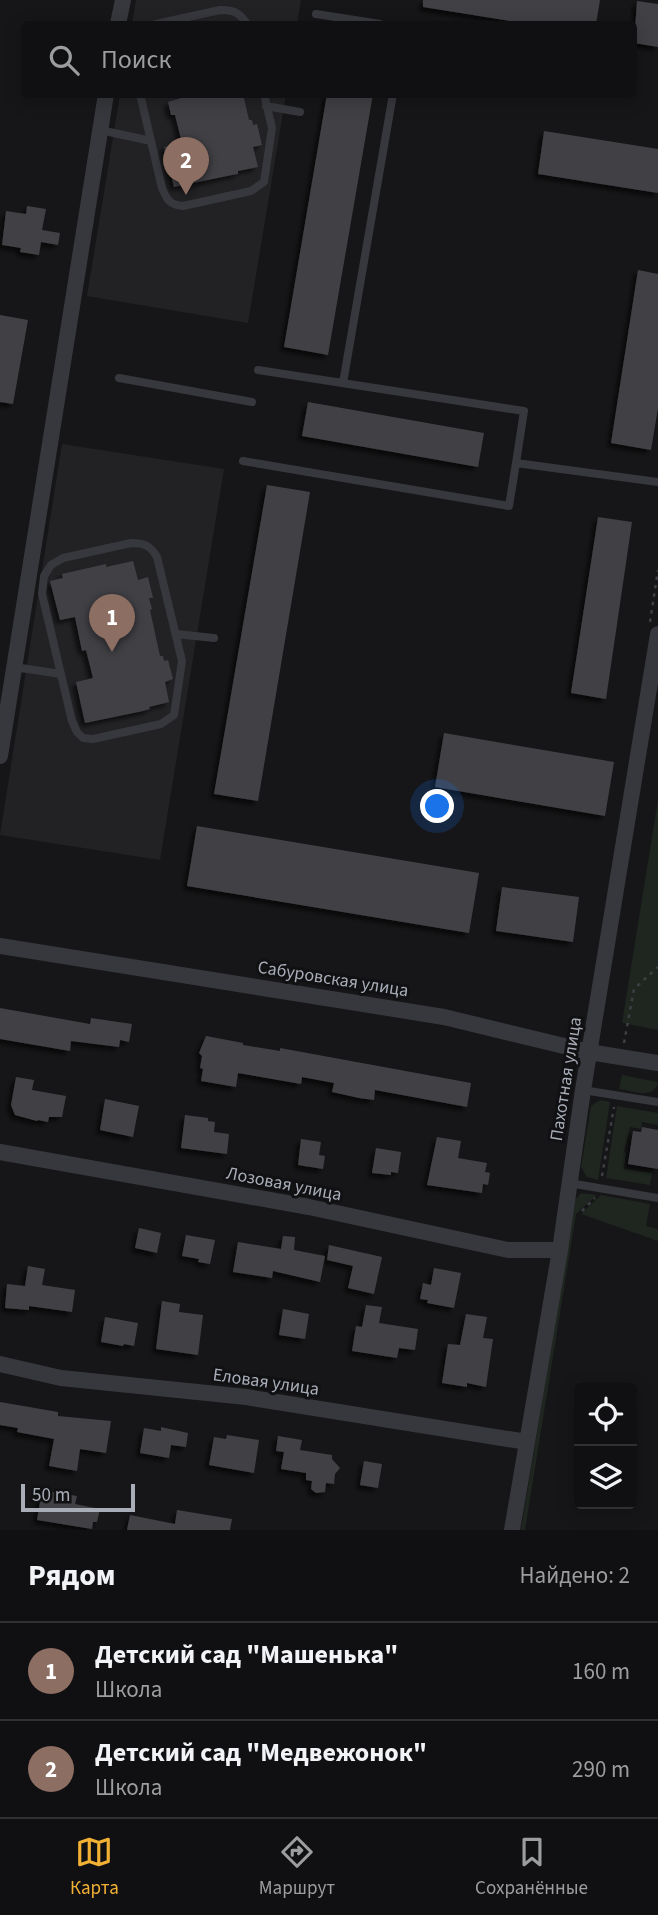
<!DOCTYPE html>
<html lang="ru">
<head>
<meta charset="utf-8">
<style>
	:root { --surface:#101012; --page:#19191b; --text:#f1f3f6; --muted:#9c9d9f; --line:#303032; --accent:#f2b134 }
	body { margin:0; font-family:"Source Sans 3",sans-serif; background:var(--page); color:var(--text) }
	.controls { position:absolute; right:21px; bottom:21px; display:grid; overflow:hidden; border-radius:7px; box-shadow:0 4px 18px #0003 }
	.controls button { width:63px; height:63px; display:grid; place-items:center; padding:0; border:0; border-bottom:2px solid var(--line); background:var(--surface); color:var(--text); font:35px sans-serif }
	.scale { position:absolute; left:21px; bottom:18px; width:114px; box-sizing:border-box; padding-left:7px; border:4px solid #a8adb8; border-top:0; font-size:19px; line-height:24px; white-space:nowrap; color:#a8adb8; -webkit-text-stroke:5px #111113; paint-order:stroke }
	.you { position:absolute; left:438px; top:807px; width:24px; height:24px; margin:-18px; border:5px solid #fff; border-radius:50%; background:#1a73e8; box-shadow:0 0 0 10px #1a73e833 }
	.badge { display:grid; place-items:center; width:46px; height:46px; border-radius:50%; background:var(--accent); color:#fff; font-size:23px; font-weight:700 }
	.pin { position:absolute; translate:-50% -58px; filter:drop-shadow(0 2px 4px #0008) }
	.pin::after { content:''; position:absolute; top:37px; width:24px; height:21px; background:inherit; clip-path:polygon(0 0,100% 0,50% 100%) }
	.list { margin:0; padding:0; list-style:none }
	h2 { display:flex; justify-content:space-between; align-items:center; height:91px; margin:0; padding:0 28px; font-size:30px }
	h2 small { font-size:23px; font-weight:400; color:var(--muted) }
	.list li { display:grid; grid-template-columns:46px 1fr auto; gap:21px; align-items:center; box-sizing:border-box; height:98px; padding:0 28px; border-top:2px solid var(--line) }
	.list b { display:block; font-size:26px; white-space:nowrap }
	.list p { margin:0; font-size:23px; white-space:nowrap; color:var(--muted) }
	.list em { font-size:23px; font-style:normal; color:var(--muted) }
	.icon { flex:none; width:38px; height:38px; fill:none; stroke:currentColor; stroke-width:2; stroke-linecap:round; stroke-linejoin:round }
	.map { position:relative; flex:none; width:658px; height:1530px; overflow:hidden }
	.search { position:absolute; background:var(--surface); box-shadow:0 4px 18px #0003; left:21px; right:21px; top:21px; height:77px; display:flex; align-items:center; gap:18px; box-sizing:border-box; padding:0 24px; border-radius:7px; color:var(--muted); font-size:26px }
	.sheet { height:287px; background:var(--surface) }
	nav { display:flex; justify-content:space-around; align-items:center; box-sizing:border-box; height:98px; border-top:2px solid var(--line); background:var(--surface); font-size:19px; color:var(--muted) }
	nav a { display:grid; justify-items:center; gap:4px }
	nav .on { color:var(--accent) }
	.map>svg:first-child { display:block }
	.built { fill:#222225 }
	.green { fill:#1e261f }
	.building { fill:#404145; filter:url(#shadow) }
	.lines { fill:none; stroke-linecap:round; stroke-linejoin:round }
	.path { stroke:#3d3f44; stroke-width:2.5; stroke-dasharray:3.5 5; stroke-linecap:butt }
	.service { stroke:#37383d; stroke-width:8 }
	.minor { stroke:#37383d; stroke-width:16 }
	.labels { text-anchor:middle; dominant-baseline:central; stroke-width:6; stroke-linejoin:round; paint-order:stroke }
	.street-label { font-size:18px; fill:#a8adb8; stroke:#111113 }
</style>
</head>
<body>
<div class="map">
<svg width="658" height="1530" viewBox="0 0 658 1530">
	<defs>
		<filter id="shadow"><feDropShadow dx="-4" dy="4" stdDeviation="2" flood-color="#0009"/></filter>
	</defs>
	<rect width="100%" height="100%" fill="#161618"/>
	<path class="built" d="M136 0H301L297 24H132Z
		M120 95H286L248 323 87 296Z
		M62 444 224 469 160 860 0 835Z"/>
	<path class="green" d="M658 800V1030L622 1023Z
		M622 1075 658 1082C654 1100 633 1091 619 1089Z
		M600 1100 610 1102 598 1180 587 1177 581 1167 591 1106Z
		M617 1106 658 1113V1125L642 1122 641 1129 630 1127 624 1151 626 1154 624 1169 652 1173 650 1185 606 1178Z
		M581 1193 597 1195 576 1214 525 1530H521L575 1200Z
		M601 1195 650 1204 646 1226 658 1229V1241L581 1214Z"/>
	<path class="building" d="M423 0H600L596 24H529L423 7Z
		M637 1 658 4V47L634 43Z
		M181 94H243L249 120H252L253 125 257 124 262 145 253 147 258 167 238 171V174L232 175 174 187 164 147 182 143 175 115H171L168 102 181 98Z
		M327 94H373L328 355 284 347Z
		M544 131 658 149V193L538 174Z
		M27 206 46 209 42 230 60 233 58 245 41 242 39 255 20 252 21 248 2 245 6 211 26 214Z
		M638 270 658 274V408L651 450 611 443Z
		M0 315 28 320 13 404 0 402Z
		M308 402 484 433 478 467 302 436Z
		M267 485 310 492 258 801 214 794Z
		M598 517 632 522 606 699 571 693Z
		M133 561 138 580 148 577 153 598H149L152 609 150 610 160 656H163L164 661 168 660 173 679 165 682 169 702 149 707 150 709 143 711 85 723 76 682 93 678 86 650 82 651 75 617 60 620 50 581 63 578 62 574 106 564V567Z
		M444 733 614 762 605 816 435 787Z
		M197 826 479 873 469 933 187 886Z
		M502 887 579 897 573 942 496 931Z
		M0 1008 90 1024 91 1018 132 1024 129 1042 120 1040 119 1047 71 1041 70 1051 0 1039Z
		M206 1036 243 1043V1045L280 1051V1048L471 1083 467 1107 375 1090 374 1100 359 1098 332 1092 334 1083 302 1077 301 1084 238 1073 236 1087 201 1081 203 1069 200 1068 202 1056 199 1053Z
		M16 1077 34 1080 32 1090 66 1096 62 1117H49L48 1122 38 1120 37 1121 15 1115 11 1105Z
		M105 1099 139 1106 133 1137 100 1130Z
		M185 1115 208 1118V1121L215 1122 214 1132 229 1134 227 1154 181 1148Z
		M642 1127 658 1130V1169L628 1164 633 1131 641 1132Z
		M437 1137 461 1141 458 1158 487 1163 485 1172 490 1173 488 1185 483 1184 482 1193 427 1185Z
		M301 1139 321 1142 319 1155 325 1156 323 1169 298 1165Z
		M376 1148 401 1152 398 1173 391 1172V1175L372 1173Z
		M139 1228 161 1233 157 1253 135 1248Z
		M186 1235 215 1240 210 1264 198 1262 199 1259 182 1256Z
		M283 1236 295 1237 294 1250 325 1256 320 1282 273 1271 272 1278 233 1272 238 1242 281 1249Z
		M329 1245 382 1257 374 1294 348 1288 353 1266 327 1260Z
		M28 1266 45 1269 42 1285 75 1290 72 1312 29 1306V1310L5 1308 7 1284 25 1286Z
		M434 1268 461 1273 454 1308 427 1303 428 1300 420 1299 423 1283 431 1285Z
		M162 1301 180 1304 179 1312 203 1315 198 1355 156 1349Z
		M366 1305 382 1307 379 1323 418 1329 415 1350 399 1348 397 1358 352 1351 356 1326 362 1327Z
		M283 1309 309 1314 305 1339 279 1335Z
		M466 1314 487 1317 483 1338 493 1339 486 1387 467 1383V1387L442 1383 448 1344 460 1345Z
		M105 1317 138 1323 134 1346 124 1344 123 1346 101 1342Z
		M0 1402 58 1412V1416L111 1421 106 1453 80 1449 77 1471 49 1466 54 1439 17 1432 18 1428 0 1425Z
		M161 1427 188 1433 186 1447 171 1445 169 1458 140 1453 144 1428 161 1431Z
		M227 1435 259 1440 254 1473 209 1465 214 1437 226 1439Z
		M278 1436 302 1440 300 1450 332 1455V1459L340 1468 335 1474 334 1484 326 1483 325 1492 316 1493 311 1489 312 1481 306 1480V1473L281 1469 284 1452 276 1451Z
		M364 1461 382 1464 378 1488 360 1485Z
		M42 1490 77 1496 75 1504 100 1509 97 1522H93L92 1529 37 1520Z
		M177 1510 232 1519 230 1530H127L130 1515 175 1524Z"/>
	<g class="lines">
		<path class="path" d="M650 622 658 570
			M624 1043 634 989 658 967
			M602 1176 614 1107
			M582 1211 595 1198"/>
		<path class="service" d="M316 14 380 24
			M156 24 220 10C234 10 240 13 247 24
			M140 94 162 188C167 200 170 205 183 206L251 191 264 182 272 128 264 94
			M266 106 300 112
			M100 130 151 141
			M258 370 524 411 516 463
			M119 378 252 402
			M343 383 393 94
			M243 461 509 506 516 463 658 482
			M131 543C144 543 150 545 157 557L182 661 174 715 161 724 93 739 83 738 77 732 72 721 42 594 44 576 51 565 63 558Z
			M176 634 214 638
			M14 667 61 674
			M583 1090 658 1102
			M569 1183 658 1198"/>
		<path class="minor" d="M118 24 123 0
			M0 756 106 94
			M0 946 444 1017 589 1052 658 1063
			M0 1152 309 1207 508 1250H560
			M0 1364 61 1378 246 1397 527 1442
			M512 1530 560 1250 583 1090 658 634"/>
	</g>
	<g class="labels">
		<g class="street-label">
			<text transform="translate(333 979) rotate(9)">Сабуровская улица</text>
			<text transform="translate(566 1079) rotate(-81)">Пахотная улица</text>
			<text transform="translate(284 1184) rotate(11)">Лозовая улица</text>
			<text transform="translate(266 1382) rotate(8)">Еловая улица</text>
		</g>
	</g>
</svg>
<div class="controls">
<button><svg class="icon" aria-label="locate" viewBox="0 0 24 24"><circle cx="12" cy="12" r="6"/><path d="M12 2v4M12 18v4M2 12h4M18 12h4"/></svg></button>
<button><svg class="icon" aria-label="layers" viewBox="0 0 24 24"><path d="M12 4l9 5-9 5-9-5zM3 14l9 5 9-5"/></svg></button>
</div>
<div class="scale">50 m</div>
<div class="you"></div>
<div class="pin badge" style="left:112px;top:652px;background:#8d6e63">1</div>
<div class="pin badge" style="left:186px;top:195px;background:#8d6e63">2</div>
<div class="search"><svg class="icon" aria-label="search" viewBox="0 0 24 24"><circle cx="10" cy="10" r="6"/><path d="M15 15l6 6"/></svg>Поиск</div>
</div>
<section class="sheet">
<h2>Рядом<small>Найдено: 2</small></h2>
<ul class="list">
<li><span class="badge" style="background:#8d6e63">1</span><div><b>Детский сад &quot;Машенька&quot;</b><p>Школа</p></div><em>160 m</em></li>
<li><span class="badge" style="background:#8d6e63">2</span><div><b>Детский сад &quot;Медвежонок&quot;</b><p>Школа</p></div><em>290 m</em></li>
</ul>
</section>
<nav>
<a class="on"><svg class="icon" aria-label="map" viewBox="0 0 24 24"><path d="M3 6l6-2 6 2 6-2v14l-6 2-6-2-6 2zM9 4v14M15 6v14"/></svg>Карта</a>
<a><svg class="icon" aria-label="directions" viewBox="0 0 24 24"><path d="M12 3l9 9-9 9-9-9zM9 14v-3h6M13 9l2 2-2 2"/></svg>Маршрут</a>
<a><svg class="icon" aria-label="saved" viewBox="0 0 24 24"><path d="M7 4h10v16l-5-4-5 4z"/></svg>Сохранённые</a>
</nav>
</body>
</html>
